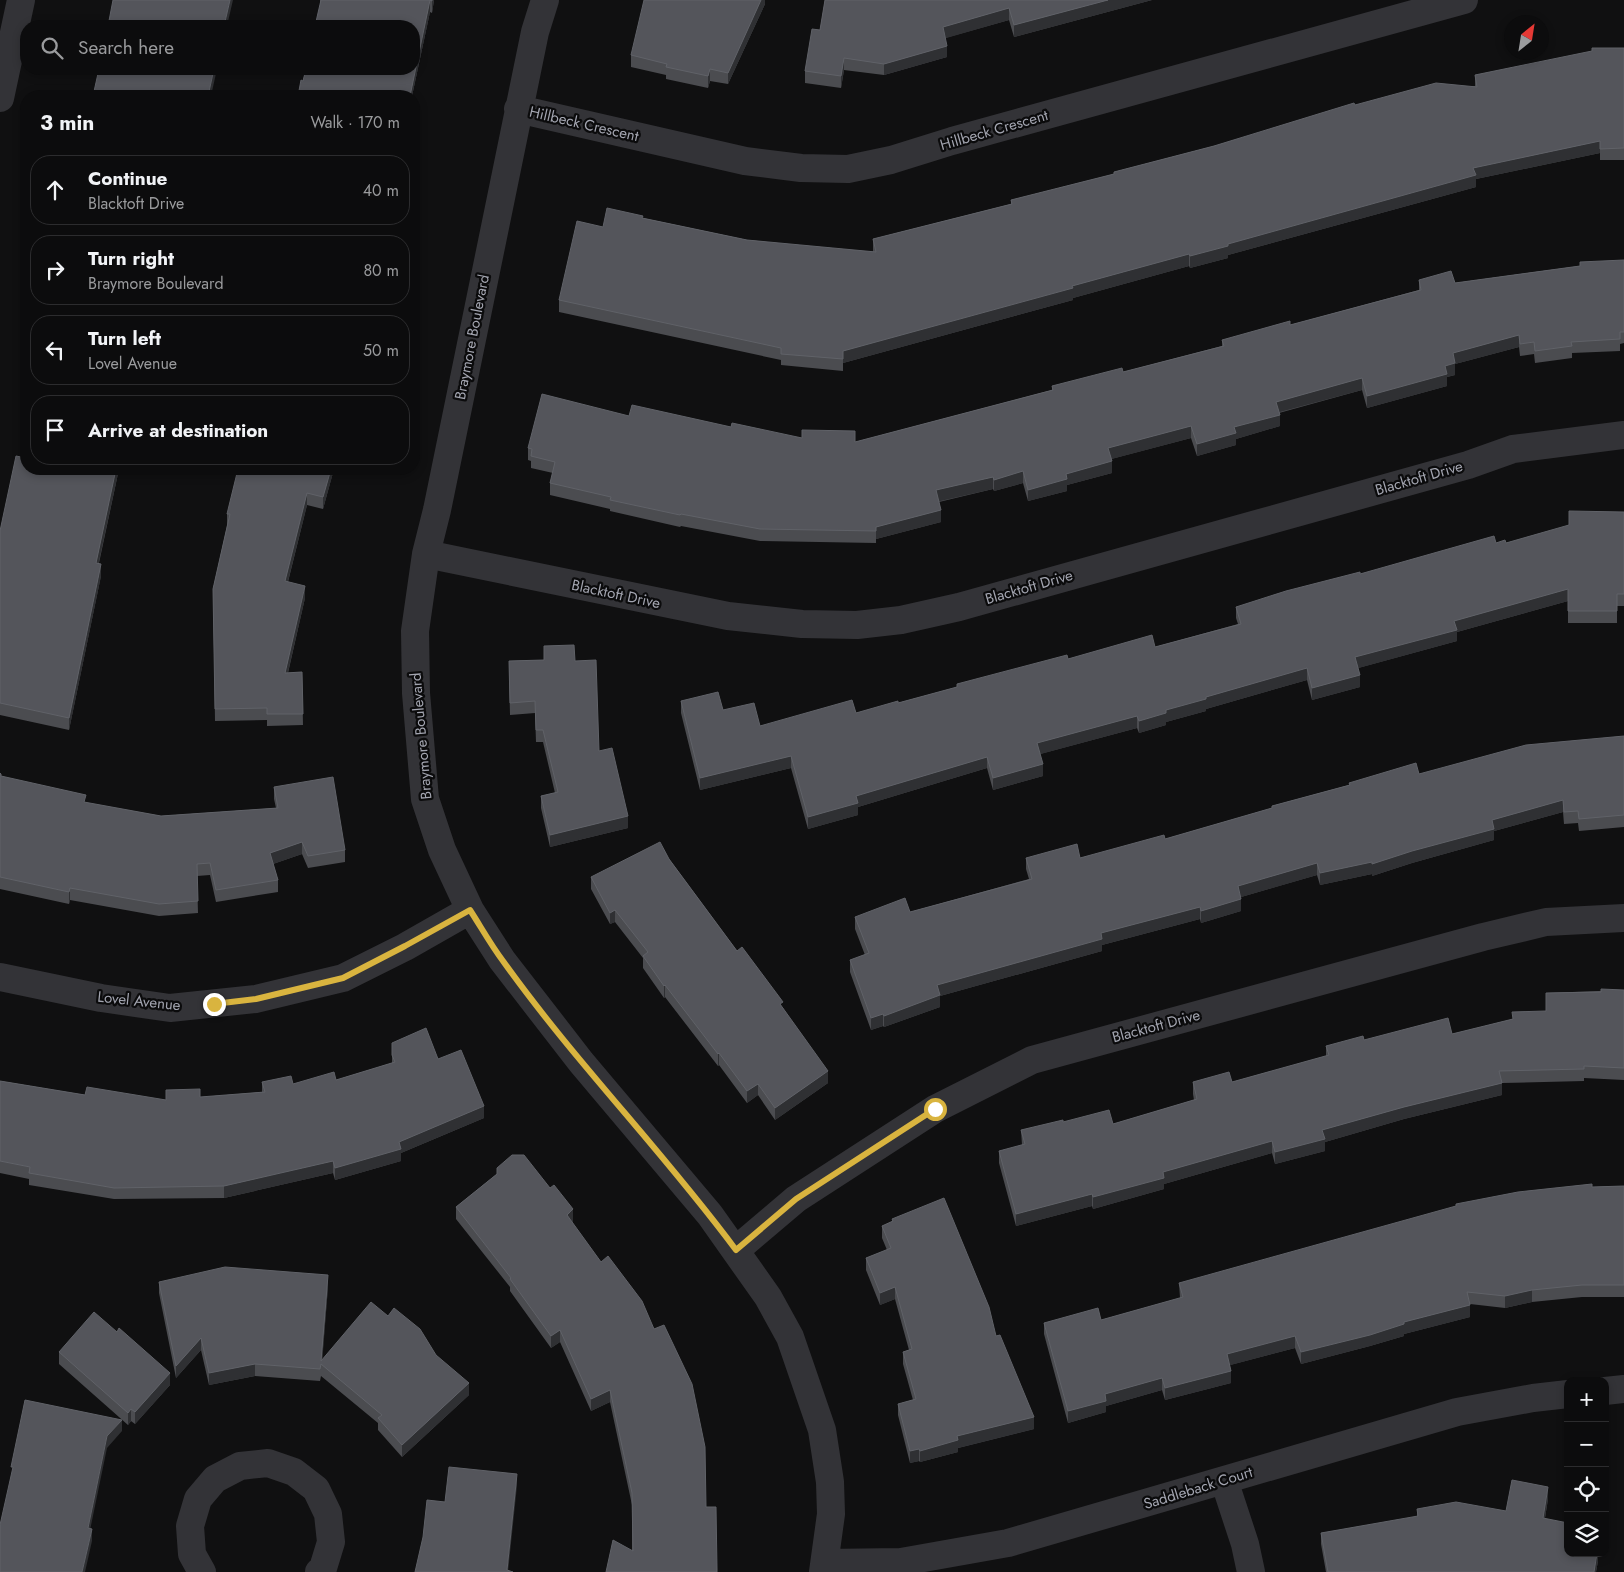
<!DOCTYPE html>
<html lang="en">
<head>
<meta charset="utf-8">
<style>
	:root { --surface:#0c0c0d; --page:#151516; --text:#f1f3f6; --muted:#9a9b9d; --line:#2c2c2e }
	body { margin:0; font-family:Jost,sans-serif; background:var(--page); color:var(--text) }
	.controls { position:absolute; right:15px; bottom:15px; display:grid; overflow:hidden; border-radius:10px; box-shadow:0 2px 8px #0003 }
	.controls button { width:45px; height:45px; display:grid; place-items:center; padding:0; border:0; border-bottom:1px solid var(--line); background:var(--surface); color:var(--text); font:25px sans-serif }
	.compass { position:absolute; left:1504px; top:15px; width:45px; height:45px; border-radius:50%; background:var(--surface); box-shadow:0 2px 8px #0003; rotate:30deg }
	.stop { position:absolute; width:15px; height:15px; margin:-11px; border:4px solid #d9b43f; border-radius:50%; background:#fff }
	.stop.end { background:#d9b43f; border-color:#fff; box-shadow:0 1px 5px #0008 }
	.list { margin:0; padding:0; list-style:none }
	h2 { display:flex; justify-content:space-between; align-items:center; height:65px; margin:0; padding:0 20px; font-size:21px }
	h2 small { font-size:16px; font-weight:400; color:var(--muted) }
	.list li { display:grid; grid-template-columns:32px 1fr auto; gap:15px; align-items:center; box-sizing:border-box; height:70px; margin:0 10px 10px; padding:0 10px; border:1px solid var(--line); border-radius:20px }
	.list b { display:block; font-size:19px; white-space:nowrap }
	.list p { margin:0; font-size:16px; white-space:nowrap; color:var(--muted) }
	.list em { font-size:16px; font-style:normal; color:var(--muted) }
	.icon { flex:none; width:28px; height:28px; fill:none; stroke:currentColor; stroke-width:2; stroke-linecap:round; stroke-linejoin:round }
	.map { position:relative; flex:none; width:1624px; height:1572px; overflow:hidden }
	.search { position:absolute; background:var(--surface); box-shadow:0 2px 8px #0003; left:20px; top:20px; width:400px; height:55px; display:flex; align-items:center; gap:12px; box-sizing:border-box; padding:0 18px; border-radius:20px; color:var(--muted); font-size:19px }
	.panel { position:absolute; background:var(--surface); box-shadow:0 2px 8px #0003; left:20px; top:90px; width:400px; height:385px; border-radius:20px }
	.map>svg:first-child { display:block }
	.lines { fill:none; stroke-linecap:round; stroke-linejoin:round }
	.minor { stroke:#333337; stroke-width:28 }
	.tertiary { stroke:#333337; stroke-width:28 }
	.wall { fill:#4b4c50 }
	.shaded-wall { fill:#2f3033 }
	.building { fill:#54555b; stroke:#606268 }
	.route { stroke:#d9b43f; stroke-width:6 }
	.labels { text-anchor:middle; dominant-baseline:central; stroke-width:4.5; stroke-linejoin:round; paint-order:stroke }
	.street-label { font-size:15px; fill:#a3a5b0; stroke:#0b0b0c }
</style>
</head>
<body>
<div class="map">
<svg width="1624" height="1572" viewBox="0 0 1624 1572">
	<rect width="100%" height="100%" fill="#101011"/>
	<g class="lines">
		<path class="minor" d="M545 0 535 32 437 510 426 554 415 631 416 693 425 799 442 850 470 910 502 960 581 1062 710 1215 768 1297 790 1337 822 1430 830 1482 831 1514 823 1572
			M518 109 745 161 801 168 848 169 891 160 952 141 1464 0
			M426 554 728 616 802 624 857 625 901 620 959 607 1468 465 1513 449 1624 435
			M0 977 101 998 170 1008 256 999 343 978 405 947 470 910
			M736 1250 796 1199 935 1109 1032 1060 1483 937 1546 922 1624 918
			M1605 1391 1624 1389
			M1224 1480 1245 1544 1251 1572
			M825 1563 901 1562 1008 1543 1457 1412 1533 1398 1568 1394
			M202 1572 192 1554 190 1526 198 1499 215 1479 240 1466 268 1463 294 1472 316 1489 328 1514 331 1542 323 1568 319 1572"/>
		<path class="tertiary" d="M0 98 21 0"/>
	</g>
	<path class="wall" d="M320 0H434L432 13 430 12 412 96H298L303 81 320 5Z
		M765 0V4L728 84 710 81 708 88 666 79V75L631 67V55Z
		M825 0H1152L1014 37 1009 20 945 38 947 57 884 75 844 70 841 88 805 83V71L820 30Z
		M1624 48V160H1600V153L1476 179V187L1228 255V258L1190 268 1189 266 1073 298V300L843 363V371L781 365V360L559 312V300L603 227 643 218 747 240 873 252V239L1011 204V200L1114 174V172L1214 146 1355 105 1475 86V75Z
		M1624 260V343L1620 344V351L1572 353V358L1535 363 1534 354 1520 356 1519 347 1455 364V375L1447 377V386L1367 408 1362 390 1279 413 1280 426 1236 439V445L1197 456 1191 438 1111 459 1112 473 1067 485V491L1028 501 1023 483 994 491 993 489 939 502 941 522 876 539V543L760 541 681 526 680 527 610 511V509L550 495V483L553 473 531 468V461L528 460V448L629 416 731 427 802 438 855 442 1052 390V386L1123 372 1222 346V340L1290 325 1419 290V280L1455 283Z
		M21 457 119 469 99 563 101 576 69 730 0 715V531Z
		M334 469 323 509 307 505 288 582 305 598 288 673 302 672 303 725 267 726V720L215 721 213 589 227 526V514Z
		M1624 512V606H1617V623H1568V601L1457 632V641L1358 668 1360 687 1312 700 1307 680 1206 709V711L1166 722V725L1139 733 1137 728 1040 754 1043 776 993 790 987 768 858 807V815L808 829 791 768 700 790 681 713V701L723 710 760 726 856 713 898 703 957 687V684L1068 659 1155 647 1238 624 1236 618V607L1360 574 1496 543H1506Z
		M544 646 575 661 599 751 628 828 550 847 541 808V796L555 793 543 742H536L535 713 510 715 509 673V661L544 660Z
		M1624 736V827L1579 831 1578 823 1564 824 1563 812 1494 831V840L1412 863 1372 876V874L1320 885 1317 875 1241 897V911L1201 923 1200 919 1102 945V951L940 996V1007L884 1027 883 1026 871 1030 850 972V960L865 955 855 929V917L910 912 1029 879 1026 869V858H1080L1165 839 1272 808V806L1349 785V783L1419 774Z
		M0 773 1 776 86 803 161 816 276 808 274 799V787L345 850V862L308 868 302 854 273 864 278 880V892L216 902 210 875 197 876 198 913 159 916 70 900 69 904 0 889Z
		M669 859 737 951 783 1008 828 1083 775 1120 758 1095 747 1103 719 1065 718 1066 665 997 664 998 643 968V958L615 922 610 924 591 889V877Z
		M1624 990V1080L1584 1078V1081L1502 1083V1095L1404 1119 1325 1142V1151L1275 1164 1272 1153 1164 1184V1189L1093 1209 1092 1206 1016 1226 999 1163V1151L1022 1145 1021 1130 1063 1122 1113 1124 1194 1100 1193 1094V1082H1232L1326 1056V1046L1364 1040 1452 1034 1546 1011V993Z
		M392 1043 438 1059 484 1118 401 1153V1161L335 1180 333 1173 224 1198 114 1199 29 1185V1179L0 1173V1081L85 1095 166 1100 262 1092V1082L293 1084 336 1080 392 1063Z
		M497 1174 573 1221 572 1222 706 1507 717 1572 632 1551V1505L610 1402 591 1411 560 1342 551 1348 510 1291V1287L456 1219V1207Z
		M1624 1186V1297H1582L1532 1302 1505 1308 1470 1304V1317L1404 1334V1336L1370 1346 1301 1364 1295 1348 1230 1365 1231 1383 1165 1400 1162 1390 1106 1406V1412L1068 1423 1044 1334V1323L1101 1320 1180 1298 1179 1283 1592 1187Z
		M892 1219 996 1336 1034 1429 958 1448V1452L920 1462 919 1461 910 1463 898 1415V1404L913 1400 903 1364V1352L909 1350 895 1299 880 1305 866 1270V1258L887 1250 882 1238V1226L892 1222Z
		M159 1282 328 1287 322 1360 388 1316 436 1355 469 1395 402 1457 378 1430V1423L321 1376 320 1381 255 1376 209 1385 201 1350 176 1378 159 1293Z
		M59 1352 170 1385 135 1424 131 1421 128 1425 59 1364Z
		M1548 1499 1545 1518 1568 1553H1598V1561L1596 1572H1326L1321 1544V1533L1417 1517V1509L1506 1511Z"/>
	<path class="shaded-wall" d="M230 0H233L227 26H224Z
		M430 0V12L412 96H410Z
		M432 0H434L432 13Z
		M761 0H765V4L728 84V73Z
		M1108 0H1152L1014 37V25Z
		M1009 8V20L943 39V27Z
		M947 46V57L884 75V64Z
		M844 58V70L841 88V76Z
		M214 69H217L211 96H208Z
		M710 69V81L708 88V76Z
		M1600 141V153L1476 179V187L1228 255V258L1190 268V256L1228 244 1473 168Z
		M1189 254V266L1073 298V300L843 363V371V351L1072 286Z
		M1519 335V347L1455 364V375L1447 377V386L1367 408V396L1445 366 1453 353Z
		M1362 378V390L1276 413V402Z
		M1280 415V426L1236 439V445L1197 456V444L1234 427Z
		M1191 426V438L1108 460V448Z
		M1112 461V473L1067 485V491L1028 501V490L1066 474Z
		M116 469H119L96 575V563Z
		M331 469H334L323 509V497Z
		M1023 471V483L994 491V480Z
		M993 477V489L936 502V490Z
		M307 493V505L285 593V581Z
		M941 510V522L876 539V527Z
		M101 564V576L69 730V718Z
		M305 586V598L285 685V673Z
		M1568 589V601L1457 632V641L1355 669V657L1454 621Z
		M1307 668V680L1206 709V711L1166 722V725L1139 733V721L1166 710 1206 697Z
		M1360 675V687L1312 700V688Z
		M1137 716V728L1037 755V743Z
		M791 756V768L700 790V778Z
		M987 757V768L858 807V815L808 829V817L856 796Z
		M1043 764V776L993 790V778Z
		M1563 800V812L1494 831V840L1412 863 1372 876V864L1492 820Z
		M628 816V828L550 847V835Z
		M302 842V854L270 865V853Z
		M1372 862V874L1320 885V873Z
		M1317 863V875L1238 898V886Z
		M70 888V900L69 904V892Z
		M1241 899V911L1201 923V911Z
		M1200 907V919L1102 945V951L940 996V1007L884 1027V1016L937 985 1101 933Z
		M615 910V922L610 924V913Z
		M665 985V997L664 998V986Z
		M883 1014V1026L871 1030V1018Z
		M719 1053V1065L718 1066V1054Z
		M828 1071V1083L775 1120V1108Z
		M1502 1083V1095L1404 1119 1325 1142V1151L1275 1164V1152L1322 1130 1404 1107Z
		M758 1084V1095L747 1103V1091Z
		M484 1106V1118L401 1153V1161L335 1180V1168Z
		M1272 1141V1153L1164 1184V1189L1093 1209V1197L1163 1172Z
		M333 1161V1173L224 1198V1186Z
		M1092 1194V1206L1016 1226V1214Z
		M573 1209V1221L567 1226V1215Z
		M328 1275V1287L322 1365 321 1364Z
		M895 1287V1299L880 1305V1293Z
		M1532 1290V1302L1505 1308V1296Z
		M1470 1305V1317L1404 1334V1336L1370 1346 1301 1364V1352L1404 1322Z
		M560 1330V1342L551 1348V1336Z
		M1295 1336V1348L1227 1366V1354Z
		M201 1338V1350L176 1378V1366Z
		M255 1364V1376L209 1385V1373Z
		M1231 1371V1383L1165 1400V1388Z
		M170 1373V1385L135 1424V1412Z
		M1162 1378V1390L1106 1406V1412L1068 1423V1411L1105 1394Z
		M469 1383V1395L402 1457V1445Z
		M610 1390V1402L591 1411V1399Z
		M131 1409V1421L128 1425V1413Z
		M1034 1417V1429L958 1448V1452L920 1462V1451L957 1436Z
		M122 1420V1431L107 1448 88 1540V1528L107 1436Z
		M919 1449V1461L910 1463V1451Z
		M517 1474V1486L508 1572H507Z
		M1548 1487V1499L1543 1530V1518Z
		M92 1529V1541L85 1572H82Z
		M1597 1553H1598V1561L1596 1572H1594Z"/>
	<path class="building" d="M113 0H230L224 26H108Z
		M321 0H432V1L430 0 410 96H298L301 80 303 81 306 69H414V26H315Z
		M644 0H761L728 73 710 69 708 76 666 67 667 64 631 55Z
		M825 0H1108L1014 25 1009 8 943 27 947 46 884 64 844 58 841 76 805 71 812 29 820 30Z
		M1592 48H1624V148L1600 149V141L1473 168 1476 175 1228 244V246L1190 256 1189 254 1072 286 1073 288 843 351V359L781 354V348L559 300 577 221 603 227 607 208 643 216 642 218 747 240 876 252 873 239 1012 204 1011 200 1114 174V172L1214 146 1354 103 1355 105 1436 83 1477 87 1475 75 1592 51Z
		M99 69H214L208 96H93Z
		M1624 260V332H1620V339L1571 342 1572 346 1535 351 1534 342 1520 344 1519 335 1453 353 1455 363 1445 366 1447 374 1367 396 1362 378 1276 402 1280 415 1234 427 1236 433 1197 444 1191 426 1108 448 1112 461 1066 474 1067 479 1028 490 1023 471 994 480 993 477 936 490 941 510 876 527V531L760 529 681 514 680 515 610 500 611 497 550 483 555 462 531 456 532 449 528 448 542 394 629 416 632 405 731 427 732 423 802 438V430L855 431V442L1053 390 1052 386 1122 368 1123 372 1224 346 1222 340 1290 321V325L1421 290 1419 280 1451 271 1455 283 1580 266V262Z
		M26 433V469H116L96 563 101 564 69 718 0 703V531L16 456 21 457Z
		M238 469H331L323 497 307 493 285 581 305 586 285 673 302 672 303 714H267V708L215 709 213 589 230 514H227Z
		M1569 511 1624 512V594H1617V611H1568V589L1454 621 1457 630 1355 657 1360 675 1312 688 1307 668 1206 697V699L1166 710V713L1139 721 1137 716 1037 743 1043 764 993 778 987 757 856 796 858 803 808 817 791 756 700 778 681 701 718 692 723 710 754 703 760 726 852 700 856 713 898 701V703L957 687V684L1067 655 1068 659 1152 635 1155 647 1241 624 1236 607 1286 591 1360 572V574L1494 536 1496 543 1505 540 1506 543 1569 525Z
		M574 645 575 661 596 660 599 751 612 748 628 816 550 835 541 796 558 792 543 730H536L535 701 510 703 509 661 544 660V646Z
		M1624 736V815L1579 819 1578 811 1564 812 1563 800 1492 820 1494 829 1412 851 1372 864V862L1320 873 1317 863 1238 886 1241 899 1201 911 1200 907 1101 933 1102 939 937 985 940 995 884 1016 883 1014 871 1018 850 960 869 953 855 917 905 898 910 912 1032 879 1026 858 1077 844 1080 858 1164 835 1165 839 1272 808V806L1350 785 1349 783 1416 763 1419 774 1526 745Z
		M0 773 1 774V776L86 795 84 802 161 816 278 808 274 787 333 777 345 850 308 856 302 842 270 853 278 880 216 890 210 863 197 864 198 901 159 904 70 888 69 892 0 877Z
		M660 842 669 859 737 951 742 947 783 1002 780 1004 828 1071 775 1108 758 1084 747 1091 719 1053 718 1054 665 985 664 986 643 956 648 952 615 910 610 913 591 877Z
		M1601 989 1624 990V1068L1584 1066V1069L1499 1071 1502 1083 1404 1107 1322 1130 1325 1139 1275 1152 1272 1141 1163 1172 1164 1178 1093 1197 1092 1194 1016 1214 999 1151 1025 1144 1021 1130 1063 1120V1122L1109 1110 1113 1124 1197 1099 1193 1082 1229 1072 1232 1082 1329 1055 1326 1046 1363 1036 1364 1040 1448 1018 1452 1034 1513 1019 1512 1012 1546 1011V993L1601 992Z
		M426 1028 438 1059 461 1050 484 1106 399 1142 401 1149 335 1168 333 1161 224 1186 114 1188 29 1173 30 1167 0 1161V1081L85 1095 87 1087 166 1100V1090L200 1089V1097L265 1092 262 1082 291 1076 293 1084 334 1072 336 1080 395 1062 392 1055V1043Z
		M512 1155H524L550 1188 554 1185 573 1209 567 1215 601 1262 608 1256 642 1301 654 1329 664 1325 692 1384 705 1447 706 1507H716L717 1569V1572H606L613 1540 633 1551 632 1493 610 1390 591 1399 560 1330 551 1336 510 1279 511 1278 456 1207 497 1174V1168Z
		M1592 1184V1187L1624 1186V1285H1582L1532 1290 1505 1296 1467 1292 1470 1305 1404 1322V1324L1370 1335 1301 1352 1295 1336 1227 1354 1231 1371 1165 1388 1162 1378 1105 1394 1106 1401 1068 1411 1044 1323 1098 1308 1101 1320 1183 1297 1179 1283 1456 1206V1204L1518 1192Z
		M944 1198 989 1307 996 1336 1000 1335 1034 1417 957 1436 958 1440 920 1451 919 1449 910 1451 898 1404 916 1399 903 1352 912 1349 895 1287 880 1293 866 1258 891 1248 882 1226 893 1221 892 1219Z
		M225 1267 328 1275 321 1361 371 1302 388 1316 394 1308 420 1329 436 1355 469 1383 402 1445 378 1418 382 1415 321 1364 320 1369 255 1364 209 1373 201 1338 176 1366 159 1282Z
		M94 1312 117 1332 119 1328 170 1373 135 1412 131 1409 128 1413 59 1352Z
		M25 1400 122 1420 107 1436 88 1528 92 1529 82 1572H0V1525L13 1467H11Z
		M449 1467 517 1474 507 1570 513 1572H415L423 1537 427 1500 445 1502Z
		M1512 1480 1548 1487 1543 1518 1568 1523V1553H1597L1594 1572H1328L1321 1533 1418 1516 1417 1509 1456 1502 1506 1511Z"/>
	<g class="lines">
		<path class="route" d="M214 1004 256 999 343 978 405 946 470 910C481 927 491 945 503 961 575 1062 662 1150 736 1250L796 1199 935 1109"/>
	</g>
	<g class="labels">
		<g class="street-label">
			<text transform="translate(584 124) rotate(13)">Hillbeck Crescent</text>
			<text transform="translate(994 130) rotate(-16)">Hillbeck Crescent</text>
			<text transform="translate(472 337) rotate(-79)">Braymore Boulevard</text>
			<text transform="translate(1419 478) rotate(-16)">Blacktoft Drive</text>
			<text transform="translate(1029 587) rotate(-16)">Blacktoft Drive</text>
			<text transform="translate(616 594) rotate(12)">Blacktoft Drive</text>
			<text transform="translate(421 736) rotate(-95)">Braymore Boulevard</text>
			<text transform="translate(139 1001) rotate(6)">Lovel Avenue</text>
			<text transform="translate(1156 1026) rotate(-15)">Blacktoft Drive</text>
			<text transform="translate(1198 1488) rotate(-17)">Saddleback Court</text>
		</g>
	</g>
</svg>
<div class="controls">
<button>+</button>
<button>−</button>
<button><svg class="icon" aria-label="locate" viewBox="0 0 24 24"><circle cx="12" cy="12" r="6"/><path d="M12 2v4M12 18v4M2 12h4M18 12h4"/></svg></button>
<button><svg class="icon" aria-label="layers" viewBox="0 0 24 24"><path d="M12 4l9 5-9 5-9-5zM3 14l9 5 9-5"/></svg></button>
</div>
<svg class="compass" viewBox="-18 -18 36 36"><path d="M0-13l5 13h-10z" fill="#e53935"/><path d="M0 13l5-13h-10z" fill="#9a9b9d"/></svg>
<div class="stop" style="left:935px;top:1109px"></div>
<div class="stop end" style="left:214px;top:1004px"></div>
<div class="search"><svg class="icon" aria-label="search" viewBox="0 0 24 24"><circle cx="10" cy="10" r="6"/><path d="M15 15l6 6"/></svg>Search here</div>
<section class="panel">
<h2>3 min<small>Walk · 170 m</small></h2>
<ul class="list">
<li><svg class="icon" aria-label="ahead" viewBox="0 0 24 24"><path d="M12 20V5M6 11l6-6 6 6"/></svg><div><b>Continue</b><p>Blacktoft Drive</p></div><em>40 m</em></li>
<li><svg class="icon" aria-label="right" viewBox="0 0 24 24"><path d="M7 20v-9h11M14 6l5 5-5 5"/></svg><div><b>Turn right</b><p>Braymore Boulevard</p></div><em>80 m</em></li>
<li><svg class="icon" aria-label="left" viewBox="0 0 24 24"><path d="M17 20v-9H6M10 6l-5 5 5 5"/></svg><div><b>Turn left</b><p>Lovel Avenue</p></div><em>50 m</em></li>
<li><svg class="icon" aria-label="arrive" viewBox="0 0 24 24"><path d="M6 21V4h12l-3 4 3 4H6"/></svg><div><b>Arrive at destination</b></div></li>
</ul>
</section>
</div>
</body>
</html>
